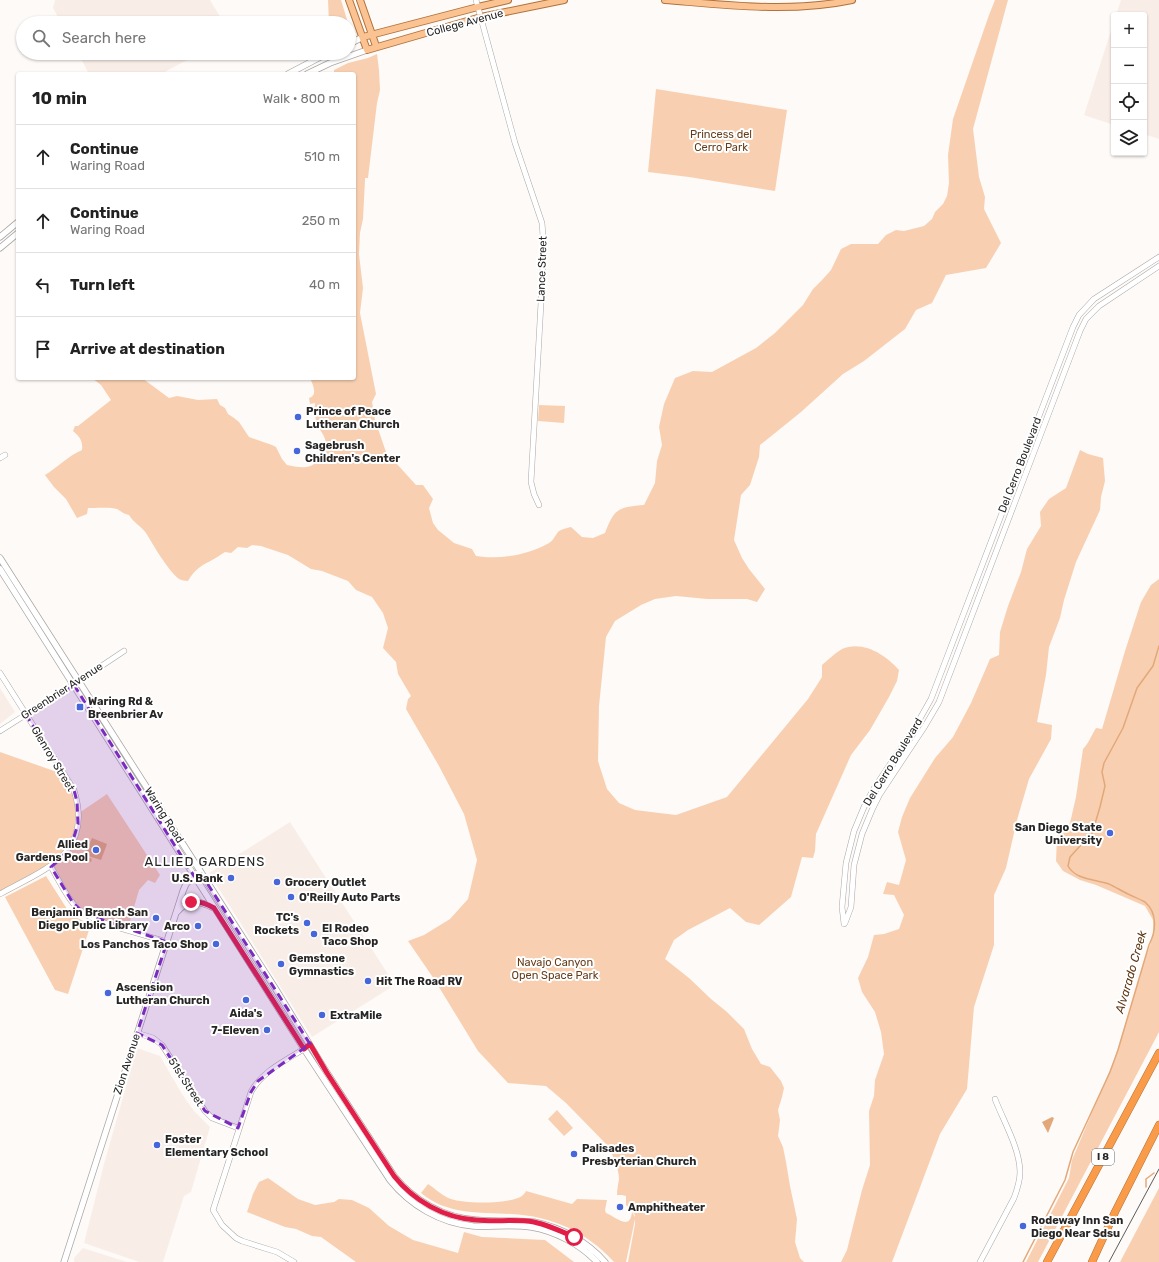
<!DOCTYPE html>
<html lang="en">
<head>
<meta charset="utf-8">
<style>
	:root { --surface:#fff; --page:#f6f6f6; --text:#222; --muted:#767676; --line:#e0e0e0 }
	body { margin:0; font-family:Rubik,sans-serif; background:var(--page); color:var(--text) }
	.controls { position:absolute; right:12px; top:12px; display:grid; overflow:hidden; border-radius:4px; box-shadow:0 1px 3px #0004 }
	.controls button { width:36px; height:36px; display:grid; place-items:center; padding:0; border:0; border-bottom:1px solid var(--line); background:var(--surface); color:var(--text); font:20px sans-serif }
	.stop { position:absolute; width:12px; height:12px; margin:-9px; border:3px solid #e11d48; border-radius:50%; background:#fff }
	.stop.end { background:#e11d48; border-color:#fff; box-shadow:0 1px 4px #0008 }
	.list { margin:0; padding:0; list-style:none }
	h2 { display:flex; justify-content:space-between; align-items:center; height:52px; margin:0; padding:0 16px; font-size:17px }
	h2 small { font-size:13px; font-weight:400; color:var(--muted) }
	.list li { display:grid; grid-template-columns:26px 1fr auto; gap:12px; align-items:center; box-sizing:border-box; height:64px; padding:0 16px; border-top:1px solid var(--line) }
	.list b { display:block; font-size:15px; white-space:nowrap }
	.list p { margin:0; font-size:13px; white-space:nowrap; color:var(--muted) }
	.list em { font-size:13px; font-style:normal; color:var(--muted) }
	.icon { flex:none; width:22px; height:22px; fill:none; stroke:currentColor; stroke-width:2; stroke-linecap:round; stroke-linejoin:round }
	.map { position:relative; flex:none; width:1159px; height:1262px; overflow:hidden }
	.search { position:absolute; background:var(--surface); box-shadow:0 1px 3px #0004; left:16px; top:16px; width:340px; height:44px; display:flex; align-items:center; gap:10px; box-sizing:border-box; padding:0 14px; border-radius:22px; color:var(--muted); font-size:15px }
	.panel { position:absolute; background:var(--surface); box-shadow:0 1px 3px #0004; left:16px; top:72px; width:340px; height:308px; border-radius:4px }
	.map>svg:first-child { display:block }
	.built { fill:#f8eee7 }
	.green { fill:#f8d0b1 }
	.water { fill:#e3a879 }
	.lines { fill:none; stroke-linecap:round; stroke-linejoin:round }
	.stream { stroke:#e3a879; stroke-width:1.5 }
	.tertiary-casing { stroke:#aaa7a5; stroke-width:6 }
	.secondary-casing { stroke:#aaa7a5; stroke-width:7 }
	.primary-casing { stroke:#b0723c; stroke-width:8 }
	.motorway-casing { stroke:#b0723c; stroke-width:8 }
	.tertiary { stroke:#fff; stroke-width:5 }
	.secondary { stroke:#fff; stroke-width:5.5 }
	.primary { stroke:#fbc391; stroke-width:6 }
	.motorway { stroke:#f99b48; stroke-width:7 }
	.tram { stroke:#5c5b5a; stroke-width:1 }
	.route { stroke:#e11d48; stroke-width:5 }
	.marked { fill:#7b2cbf; fill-opacity:0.2; stroke:#7b2cbf; stroke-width:3; stroke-dasharray:8 5; stroke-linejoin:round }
	.poi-dot { fill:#4666d9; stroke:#fff; stroke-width:1.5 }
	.labels { text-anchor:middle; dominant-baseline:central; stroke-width:4; stroke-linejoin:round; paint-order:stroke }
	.shield { fill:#fff; stroke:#686766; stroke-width:1 }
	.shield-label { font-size:10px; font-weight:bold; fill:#272625 }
	.street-label { font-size:11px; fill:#272625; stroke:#fff }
	.park-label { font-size:11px; fill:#653d1a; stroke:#fff }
	.poi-label { font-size:11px; font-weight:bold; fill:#272625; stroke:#fff; text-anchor:start }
	.water-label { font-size:12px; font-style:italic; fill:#603815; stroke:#fff }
	.quarter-label { font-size:13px; letter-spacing:1px; fill:#272625; stroke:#fff }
</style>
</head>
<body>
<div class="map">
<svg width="1159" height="1262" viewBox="0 0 1159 1262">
	<rect width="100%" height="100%" fill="#fdfaf8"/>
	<path class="built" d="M55 0H210L224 23H61L53 8Z
		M1121 0H1159V139L1144 134V15H1116Z
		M1114 21V125L1084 115Z
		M78 53H200L161 74H89Z
		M0 688 15 712 0 724Z
		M290 822 395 985 312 1037 209 873Z
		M137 1048 160 1056 182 1094 194 1111 210 1127 191 1192 184 1196 163 1262H139L84 1243 104 1164Z
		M83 1248 127 1262H74V1258Z"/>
	<path class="green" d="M328 0H341L348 23H329Z
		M995 0H1008L973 129 979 177 985 197 984 209 1001 243 986 268 946 275 932 303 916 310 905 329 864 361 843 374 801 412 760 445 759 457 750 485 741 495 734 540 742 558 749 569 765 589 757 602 747 599H707L676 596 655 599 641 605 615 621 606 637 599 706 598 761 607 789 619 803 635 810 676 815 727 797 808 699 822 677V665C828 660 835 653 842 649 863 640 886 655 899 670L897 681 889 697 870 730 851 755 816 834 815 851 813 858 802 857 791 897 759 925 746 922 730 908 688 930 674 940 665 959 689 978 711 999 727 1012 744 1029 752 1049 761 1064 770 1067 781 1081 784 1088 782 1097 778 1110 780 1120 778 1136 783 1147 786 1162 790 1186 797 1219 795 1242 800 1258 804 1262H628L635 1224V1219L626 1262H614C587 1232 552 1216 511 1214 479 1212 447 1215 421 1193L428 1184C436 1189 442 1196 451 1199 465 1204 510 1204 522 1196 523 1195 526 1192 526 1191L572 1204 577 1199 607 1200 605 1210 606 1213C615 1216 630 1232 632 1212L635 1217V1215L626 1205V1196L622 1195H617C617 1190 618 1185 619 1179 619 1169 613 1155 608 1146L566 1103 546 1086 508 1083 478 1051 434 979 408 941 424 935 450 919 468 899 477 860 464 814 439 766 406 709 408 699 411 696 398 674 396 662 383 648 388 628 383 613 372 597 356 590 348 581 322 571 311 569 288 555 261 546 252 545 247 548 238 547 231 553 225 552C221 554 218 557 214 559 201 566 196 568 188 581 185 581 181 580 179 579 167 569 154 546 146 533 142 527 133 522 129 515 124 514 122 512 117 509 112 507 94 508 88 508L87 514 77 518 66 499 54 487 45 475C58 467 68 456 82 450 83 441 80 437 73 431L75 426H78L111 400 101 385 92 378H142L169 398 177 396 198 400 217 399 220 405 225 408 228 414 234 418 239 422 249 437 272 445 276 447 282 459 287 465C293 466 300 468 306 467 318 466 329 451 325 439 324 435 321 432 319 428 315 421 314 411 315 403L310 404 309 398C318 395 313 385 310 378H354V74H334V70L348 63 368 58 377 54 379 70 380 90 377 103 368 178H365V180L363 219 360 233 359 254 363 288 360 313 376 394 372 402 375 420 386 452 416 485H423L433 499 429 508 433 523 438 530 454 543 472 549 476 556C500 560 528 555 549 543 554 540 555 535 559 531 562 529 567 528 571 527L582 537 593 538 605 533C614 509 618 507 644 505L655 483 657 461 662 445 659 427 664 404 675 378 693 371 712 372 756 348 775 333 803 305 813 289 823 279 831 270 841 249 851 244H878L886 235 896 230 904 231 924 226 932 219 935 212 943 204 947 196 949 183 948 155 953 119 989 15Z
		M656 89 787 110 775 191 689 177 648 172Z
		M539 405 565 406 564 423 538 421Z
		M1080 450 1088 454 1103 458 1105 481 1101 497 1100 510 1076 562 1064 600 1060 618 1049 647 1046 675 1037 722 1052 725 1051 739 1029 779 1017 820 1006 868 994 895V945L974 1007 967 1089 940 1134 892 1262H841L847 1250 862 1190 870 1165 869 1111 874 1096 875 1080 884 1054 881 1032 875 1012 862 992 858 978 868 957 874 935 884 934 899 929 904 915 894 895 883 894 887 882 899 885 906 860 898 832 902 817 910 798 935 758 953 737 971 703 990 659 999 655 1000 632 1008 606 1021 572 1027 549 1041 526 1040 512 1049 499 1066 488Z
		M1159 579V1032L1038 1262H1026L1069 1178 1072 1160 1115 1058 1143 965 1153 937V920L1145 906 1096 885 1080 880 1063 871 1056 861 1057 837 1070 823 1076 797 1083 749C1089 743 1091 736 1096 728L1102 729 1125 651 1141 602 1151 585Z
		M0 752 57 772 71 786 79 813 107 794 160 875 155 883 148 880 139 890 128 928 90 917 78 908 51 867 0 894Z
		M46 876 69 912 79 919 91 924 68 994 55 990 5 897Z
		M557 1110 573 1128 564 1136 548 1119Z
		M268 1178 298 1199 315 1205 334 1202 339 1199 352 1200 369 1208 389 1226 413 1240 458 1253 464 1232 482 1237 545 1240 574 1262H356L321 1237 312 1236 296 1229 285 1227 247 1212 253 1194 259 1182Z
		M1159 1188V1262H1120Z"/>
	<path class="water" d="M92 838 107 844 101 860 88 856V857L92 859 91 862 83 859Z
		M1052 1117 1054 1118 1048 1133 1042 1122Z"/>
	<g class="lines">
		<path class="stream" d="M1146 1187V1179L1154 1173
			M1023 1262 1065 1180 1073 1152 1110 1072 1118 1050 1149 945C1156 932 1158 913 1145 902 1140 899 1134 897 1128 894 1122 891 1115 887 1109 884 1094 879 1076 880 1068 866L1070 857 1080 846 1091 837 1100 807 1105 786 1102 772 1104 763 1123 728 1137 688 1153 666 1159 646"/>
		<g class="tertiary-casing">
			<path id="tertiary" d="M476 0 515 143 542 223 544 249 531 482 534 494 539 505
				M0 458 5 455
				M0 673 74 790C94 854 45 869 0 894
				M0 731 79 681 124 651
				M51 867C59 880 66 897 77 908 91 923 146 935 167 942
				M845 923 851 907 854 865 862 834 872 810 880 794 925 726 939 702 1080 331 1086 319 1099 306 1159 266
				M844 924 842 907 846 863 854 831 864 807 873 790 918 722 931 699 1073 327 1079 315 1094 299 1159 257
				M137 1033 153 1038 162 1045 205 1111 212 1118 238 1128
				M294 1262 277 1252 242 1241 236 1238 222 1225 213 1210 251 1092C263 1070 287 1060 307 1047
				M980 1262 1014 1198C1017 1190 1020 1181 1020 1172 1020 1149 1003 1120 995 1099"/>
		</g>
		<g class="secondary-casing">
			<path id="secondary" d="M349 44 363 37
				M288 74 328 53
				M307 74 330 63 367 50
				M0 237 18 222
				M0 248 18 233
				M0 558 275 988 327 1073 394 1176C414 1201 444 1218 476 1220 489 1221 502 1221 516 1221 522 1222 528 1221 534 1222 562 1228 586 1241 605 1262
				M0 569 304 1049 390 1180C410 1205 440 1223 473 1226 492 1227 512 1224 531 1227 555 1231 580 1244 597 1262
				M177 912C189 898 199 901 214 908
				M64 1262 183 891 186 884 196 874"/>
		</g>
		<g class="primary-casing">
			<path id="primary" d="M349 0 367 50 481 17 564 0
				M360 0 376 46
				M665 0C727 5 791 13 852 0
				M363 37 478 7 508 0"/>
		</g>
		<g class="motorway-casing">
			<path id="motorway" d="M1047 1262 1159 1053
				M1092 1262 1115 1212 1159 1125"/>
		</g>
		<use href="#tertiary" class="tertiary"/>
		<use href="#secondary" class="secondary"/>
		<use href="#primary" class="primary"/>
		<use href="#motorway" class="motorway"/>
		<path class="tram" d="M1109 1262 1159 1169"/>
	</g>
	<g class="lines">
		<path class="route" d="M191 902C200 901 207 904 214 908L304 1049 310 1044 327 1073 394 1176C414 1201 444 1218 476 1220 494 1222 517 1219 534 1222 548 1225 561 1231 574 1237"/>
	</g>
	<path class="marked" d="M74 685 194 876 200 872 310 1044 258 1081 251 1092 238 1128 205 1111 162 1045 137 1033 167 942 85 914 73 903 51 867 63 856 73 840 78 824 77 802 74 790 26 715Z"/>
	<g class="poi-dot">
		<circle cx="298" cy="417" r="4"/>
		<circle cx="297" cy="451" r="4"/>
		<rect x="76" y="703" width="8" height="8" rx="2"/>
		<circle cx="1110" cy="833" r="4"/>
		<circle cx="96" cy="850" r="4"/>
		<circle cx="231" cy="878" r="4"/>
		<circle cx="277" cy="882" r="4"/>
		<circle cx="291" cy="897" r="4"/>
		<circle cx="156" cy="918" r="4"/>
		<circle cx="307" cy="923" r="4"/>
		<circle cx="198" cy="926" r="4"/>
		<circle cx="314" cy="934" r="4"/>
		<circle cx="216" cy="944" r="4"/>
		<circle cx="281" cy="964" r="4"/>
		<circle cx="368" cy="981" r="4"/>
		<circle cx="108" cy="993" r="4"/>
		<circle cx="246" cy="1000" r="4"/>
		<circle cx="322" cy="1015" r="4"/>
		<circle cx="267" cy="1030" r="4"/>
		<circle cx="157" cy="1145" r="4"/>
		<circle cx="574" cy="1154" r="4"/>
		<circle cx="620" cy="1207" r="4"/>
		<circle cx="1023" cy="1226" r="4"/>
	</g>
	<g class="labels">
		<rect class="shield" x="1092" y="1149" width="22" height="16" rx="3"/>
		<g class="shield-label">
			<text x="1103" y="1157">I 8</text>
		</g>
		<g class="street-label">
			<text transform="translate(465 23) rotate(-15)">College Avenue</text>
			<text transform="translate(542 269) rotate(-88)">Lance Street</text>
			<text transform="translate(1020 465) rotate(-69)">Del Cerro Boulevard</text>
			<text transform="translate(62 691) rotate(-33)">Greenbrier Avenue</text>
			<text transform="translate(53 759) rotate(59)">Glenroy Street</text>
			<text transform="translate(893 762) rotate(-58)">Del Cerro Boulevard</text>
			<text transform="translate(164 815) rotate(58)">Waring Road</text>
			<text transform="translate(127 1064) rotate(-72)">Zion Avenue</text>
			<text transform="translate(186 1082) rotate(57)">51st Street</text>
		</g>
		<g class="park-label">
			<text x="721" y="134">Princess del<tspan x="721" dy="13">Cerro Park</tspan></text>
			<text x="555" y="962">Navajo Canyon<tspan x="555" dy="13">Open Space Park</tspan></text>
		</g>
		<g class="poi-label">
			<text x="306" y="411">Prince of Peace<tspan x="306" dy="13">Lutheran Church</tspan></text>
			<text x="305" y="445">Sagebrush<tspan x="305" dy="13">Children's Center</tspan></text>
			<text x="88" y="701">Waring Rd &amp;<tspan x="88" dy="13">Breenbrier Av</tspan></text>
			<text x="1102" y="827" text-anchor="end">San Diego State<tspan x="1102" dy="13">University</tspan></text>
			<text x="88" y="844" text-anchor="end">Allied<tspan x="88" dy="13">Gardens Pool</tspan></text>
			<text x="223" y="878" text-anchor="end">U.S. Bank</text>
			<text x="285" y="882">Grocery Outlet</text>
			<text x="299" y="897">O'Reilly Auto Parts</text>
			<text x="148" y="912" text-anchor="end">Benjamin Branch San<tspan x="148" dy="13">Diego Public Library</tspan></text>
			<text x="299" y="917" text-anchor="end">TC's<tspan x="299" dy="13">Rockets</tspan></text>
			<text x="190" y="926" text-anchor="end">Arco</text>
			<text x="322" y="928">El Rodeo<tspan x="322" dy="13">Taco Shop</tspan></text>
			<text x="208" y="944" text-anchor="end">Los Panchos Taco Shop</text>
			<text x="289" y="958">Gemstone<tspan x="289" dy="13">Gymnastics</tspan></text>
			<text x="376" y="981">Hit The Road RV</text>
			<text x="116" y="987">Ascension<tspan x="116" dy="13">Lutheran Church</tspan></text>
			<text x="246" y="1013" text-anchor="middle">Aida's</text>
			<text x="330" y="1015">ExtraMile</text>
			<text x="259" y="1030" text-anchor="end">7-Eleven</text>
			<text x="165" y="1139">Foster<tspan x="165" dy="13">Elementary School</tspan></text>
			<text x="582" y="1148">Palisades<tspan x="582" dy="13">Presbyterian Church</tspan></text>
			<text x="628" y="1207">Amphitheater</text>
			<text x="1031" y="1220">Rodeway Inn San<tspan x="1031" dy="13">Diego Near Sdsu</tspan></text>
		</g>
		<g class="water-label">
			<text transform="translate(1131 972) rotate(-74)">Alvarado Creek</text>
		</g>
		<g class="quarter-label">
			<text x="205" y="861">ALLIED GARDENS</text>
		</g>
	</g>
</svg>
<div class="controls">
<button>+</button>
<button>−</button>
<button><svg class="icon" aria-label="locate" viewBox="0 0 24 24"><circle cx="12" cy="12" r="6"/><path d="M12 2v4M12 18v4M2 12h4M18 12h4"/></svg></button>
<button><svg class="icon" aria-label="layers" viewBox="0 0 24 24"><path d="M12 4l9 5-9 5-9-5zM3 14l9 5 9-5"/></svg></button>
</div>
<div class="stop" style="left:574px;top:1237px"></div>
<div class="stop end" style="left:191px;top:902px"></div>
<div class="search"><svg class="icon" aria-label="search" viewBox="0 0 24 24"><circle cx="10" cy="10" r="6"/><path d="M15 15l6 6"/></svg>Search here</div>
<section class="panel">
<h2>10 min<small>Walk · 800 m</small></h2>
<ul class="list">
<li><svg class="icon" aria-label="ahead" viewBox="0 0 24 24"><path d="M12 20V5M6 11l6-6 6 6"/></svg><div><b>Continue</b><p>Waring Road</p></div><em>510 m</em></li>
<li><svg class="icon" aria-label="ahead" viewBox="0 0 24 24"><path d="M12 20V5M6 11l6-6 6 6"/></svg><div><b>Continue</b><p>Waring Road</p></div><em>250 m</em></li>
<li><svg class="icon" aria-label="left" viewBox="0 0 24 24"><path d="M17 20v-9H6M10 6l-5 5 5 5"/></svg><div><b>Turn left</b></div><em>40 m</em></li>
<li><svg class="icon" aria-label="arrive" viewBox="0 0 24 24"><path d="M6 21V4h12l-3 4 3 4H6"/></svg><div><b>Arrive at destination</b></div></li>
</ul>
</section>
</div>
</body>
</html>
